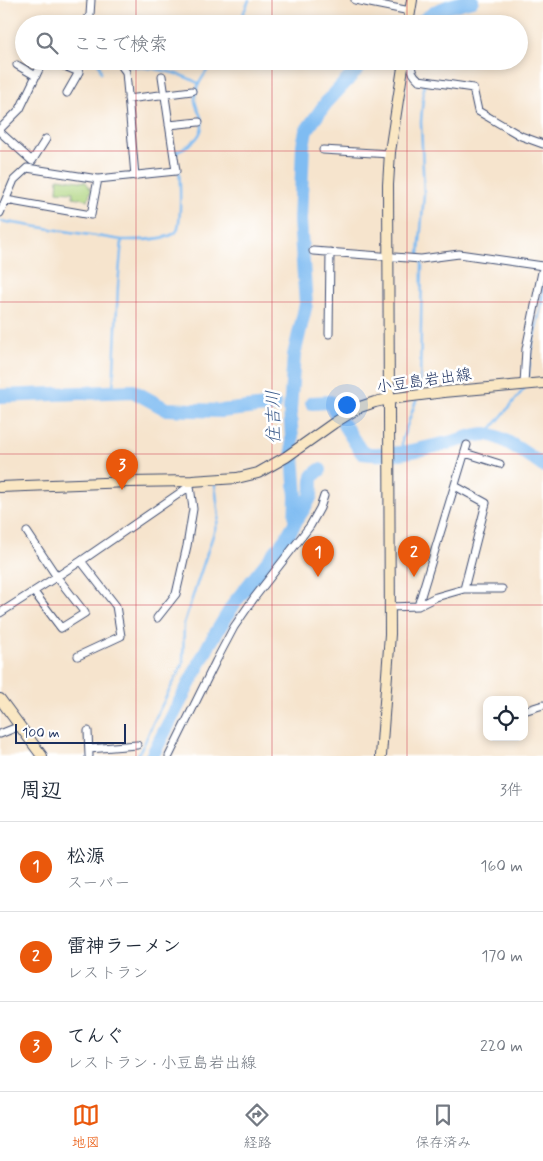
<!DOCTYPE html>
<html lang="ja">
<head>
<meta charset="utf-8">
<style>
	:root { --surface:#fff; --page:#f2f2f3; --text:#1f2937; --muted:#747a83; --line:#e0e1e3; --accent:#ea580c }
	body { margin:0; font-family:Mynerve,"Klee One",sans-serif; background:var(--page); color:var(--text) }
	.controls { position:absolute; right:15px; bottom:15px; display:grid; overflow:hidden; border-radius:10px; box-shadow:0 2px 8px #0003 }
	.controls button { width:45px; height:45px; display:grid; place-items:center; padding:0; border:0; border-bottom:1px solid var(--line); background:var(--surface); color:var(--text); font:25px sans-serif }
	.scale { position:absolute; left:15px; bottom:12px; width:111px; box-sizing:border-box; padding-left:5px; border:2px solid #1b2f5e; border-top:0; font-size:14px; line-height:18px; white-space:nowrap; color:#1b2f5e; -webkit-text-stroke:4px #fff; paint-order:stroke }
	.you { position:absolute; left:346px; top:404px; width:18px; height:18px; margin:-12px; border:4px solid #fff; border-radius:50%; background:#1a73e8; box-shadow:0 0 0 8px #1a73e833 }
	.badge { display:grid; place-items:center; width:32px; height:32px; border-radius:50%; background:var(--accent); color:#fff; font-size:16px; font-weight:700 }
	.pin { position:absolute; translate:-50% -41px; filter:drop-shadow(0 1px 2px #0008) }
	.pin::after { content:''; position:absolute; top:26px; width:18px; height:15px; background:inherit; clip-path:polygon(0 0,100% 0,50% 100%) }
	.list { margin:0; padding:0; list-style:none }
	h2 { display:flex; justify-content:space-between; align-items:center; height:65px; margin:0; padding:0 20px; font-size:21px }
	h2 small { font-size:16px; font-weight:400; color:var(--muted) }
	.list li { display:grid; grid-template-columns:32px 1fr auto; gap:15px; align-items:center; box-sizing:border-box; height:90px; padding:0 20px; border-top:1px solid var(--line) }
	.list b { display:block; font-size:19px; white-space:nowrap }
	.list p { margin:0; font-size:16px; white-space:nowrap; color:var(--muted) }
	.list em { font-size:16px; font-style:normal; color:var(--muted) }
	.icon { flex:none; width:28px; height:28px; fill:none; stroke:currentColor; stroke-width:2; stroke-linecap:round; stroke-linejoin:round }
	.map { position:relative; flex:none; width:543px; height:756px; overflow:hidden }
	.search { position:absolute; background:var(--surface); box-shadow:0 2px 8px #0003; left:15px; right:15px; top:15px; height:55px; display:flex; align-items:center; gap:12px; box-sizing:border-box; padding:0 18px; border-radius:28px; color:var(--muted); font-size:19px }
	.sheet { height:335px; background:var(--surface) }
	nav { display:flex; justify-content:space-around; align-items:center; box-sizing:border-box; height:70px; border-top:1px solid var(--line); background:var(--surface); font-size:14px; color:var(--muted) }
	nav a { display:grid; justify-items:center; gap:2px }
	nav .on { color:var(--accent) }
	.map>svg:first-child { display:block }
	.green { fill:#aed47f; stroke:#64826e }
	.lines { fill:none; stroke-linecap:round; stroke-linejoin:round }
	.stream { stroke:#7fbcf2; stroke-width:2.5 }
	.river { stroke:#7fbcf2; stroke-width:14 }
	.street-casing { stroke:#3c4a6f; stroke-width:9 }
	.secondary-casing { stroke:#3c4a6f; stroke-width:12 }
	.street { stroke:#fff; stroke-width:7 }
	.secondary { stroke:#fae7c3; stroke-width:10 }
	.grid { fill:none; stroke:#d1495b; stroke-width:1; stroke-opacity:0.55 }
	.labels { text-anchor:middle; dominant-baseline:central; stroke-width:5; stroke-linejoin:round; paint-order:stroke }
	.street-label { font-size:16px; fill:#1b2f5e; stroke:#fff }
	.water-label { font-size:18px; font-style:italic; fill:#39598a; stroke:#fff }
</style>
</head>
<body>
<div class="map">
<svg width="543" height="756" viewBox="0 0 543 756">
	<rect width="100%" height="100%" fill="#fff"/>
	<filter id="ink" filterUnits="userSpaceOnUse"><feTurbulence type="fractalNoise" baseFrequency=".02" numOctaves="2"/><feDisplacementMap in="SourceGraphic" scale="10" xChannelSelector="R" yChannelSelector="G"/><feConvolveMatrix kernelMatrix="1 2 1 2 8 2 1 2 1" color-interpolation-filters="sRGB"/></filter>
	<filter id="wash" filterUnits="userSpaceOnUse"><feTurbulence type="fractalNoise" baseFrequency=".0096" numOctaves="4" result="noise"/><feDisplacementMap in="SourceGraphic" scale="20" xChannelSelector="R" yChannelSelector="G"/><feGaussianBlur stdDeviation="1.12" result="paint"/><feColorMatrix in="noise" values="0 0 0 0 0 0 0 0 0 0 0 0 0 0 0 0 0 1.4 0 .05"/><feComposite in="paint" operator="in"/></filter>
	<g filter="url(#wash)">
		<rect width="100%" height="100%" fill="#f6e4cd"/>
		<path class="green" d="M58 178 86 182 91 190 88 200 73 197V192L57 191Z"/>
		<g class="lines">
			<path class="stream" d="M89 22 114 21 118 24
				M239 24 249 0
				M95 61 99 64 101 72
				M125 61 128 66C152 68 177 71 198 83
				M177 154V151C189 146 204 137 202 121 201 114 195 107 195 99 195 85 206 73 214 61
				M0 221 122 240
				M528 378 531 349 541 307 543 286
				M113 391 118 286 122 240C135 240 167 241 176 232 182 226 180 179 179 169
				M419 393 420 388 422 263 419 254 424 194 421 122 424 83
				M487 434 524 389
				M402 453V440L417 398
				M137 756 145 742 153 723 183 663 184 623 219 517 215 485"/>
			<path class="river" d="M418 24 437 11 450 6 472 0
				M0 396 133 391 166 409 221 411 275 405
				M312 403 330 402 337 414
				M344 425 362 453C394 458 425 448 456 441 465 438 477 434 486 434 501 435 531 457 543 466
				M297 519C301 513 309 502 311 495 314 483 307 478 320 470
				M152 756 210 643 235 602 285 540 295 523 296 497 290 410 294 355 306 304 300 221 303 145 306 131 326 103 365 61"/>
		</g>
	</g>
	<g filter="url(#ink)">
		<g class="lines">
			<g class="street-casing">
				<path id="street" d="M355 0 410 11
					M85 24 90 15 91 0
					M52 61 79 72 67 93
					M118 61 126 72 135 176
					M412 61C410 70 413 75 419 80L473 88 478 111 521 136 543 144
					M17 65 36 76
					M128 99 192 91
					M169 125 199 122
					M0 129 20 109 43 61
					M0 132 32 161 46 139
					M323 150 390 154
					M6 200 91 215 98 179
					M0 213 14 180 27 168 98 179 176 171 162 76
					M313 251 421 259 459 254 543 266
					M329 334 330 252
					M524 384 526 349 543 267
					M465 453 500 464
					M455 486 486 503 464 589
					M27 532 57 577 85 613 61 628 34 592
					M418 606 467 445
					M390 607 418 606 436 597 464 589H502
					M0 613 81 561 190 486 192 481
					M157 618 176 594 187 546 193 509 190 486
					M78 656 121 636 116 606 81 561
					M524 711 543 705
					M88 731 89 756
					M0 734 20 726
					M89 749 137 745
					M169 756 216 661 234 627 254 598 310 526 320 508 324 496"/>
			</g>
			<g class="secondary-casing">
				<path id="secondary" d="M408 24 412 0
					M0 487 129 482 192 481 237 478 258 473 286 457 334 423 360 407 375 402 389 399 444 392 543 383
					M0 699 42 756
					M381 756 390 634 388 185 390 152 404 61"/>
			</g>
			<use href="#street" class="street"/>
			<use href="#secondary" class="secondary"/>
		</g>
	</g>
	<path class="grid" d="M136 0V24M272 0V24M407 0V24M136 61V756M272 61V756M407 61V756M0 151H543M0 302H543M0 454H543M0 605H543"/>
	<g class="labels">
		<g class="street-label">
			<text transform="translate(424 381) rotate(-8)">小豆島岩出線</text>
		</g>
		<g class="water-label">
			<text transform="translate(274 417) rotate(-91)">住吉川</text>
		</g>
	</g>
</svg>
<div class="controls">
<button><svg class="icon" aria-label="locate" viewBox="0 0 24 24"><circle cx="12" cy="12" r="6"/><path d="M12 2v4M12 18v4M2 12h4M18 12h4"/></svg></button>
</div>
<div class="scale">100 m</div>
<div class="you"></div>
<div class="pin badge" style="left:318px;top:577px">1</div>
<div class="pin badge" style="left:414px;top:577px">2</div>
<div class="pin badge" style="left:122px;top:490px">3</div>
<div class="search"><svg class="icon" aria-label="search" viewBox="0 0 24 24"><circle cx="10" cy="10" r="6"/><path d="M15 15l6 6"/></svg>ここで検索</div>
</div>
<section class="sheet">
<h2>周辺<small>3件</small></h2>
<ul class="list">
<li><span class="badge">1</span><div><b>松源</b><p>スーパー</p></div><em>160 m</em></li>
<li><span class="badge">2</span><div><b>雷神ラーメン</b><p>レストラン</p></div><em>170 m</em></li>
<li><span class="badge">3</span><div><b>てんぐ</b><p>レストラン · 小豆島岩出線</p></div><em>220 m</em></li>
</ul>
</section>
<nav>
<a class="on"><svg class="icon" aria-label="map" viewBox="0 0 24 24"><path d="M3 6l6-2 6 2 6-2v14l-6 2-6-2-6 2zM9 4v14M15 6v14"/></svg>地図</a>
<a><svg class="icon" aria-label="directions" viewBox="0 0 24 24"><path d="M12 3l9 9-9 9-9-9zM9 14v-3h6M13 9l2 2-2 2"/></svg>経路</a>
<a><svg class="icon" aria-label="saved" viewBox="0 0 24 24"><path d="M7 4h10v16l-5-4-5 4z"/></svg>保存済み</a>
</nav>
</body>
</html>
